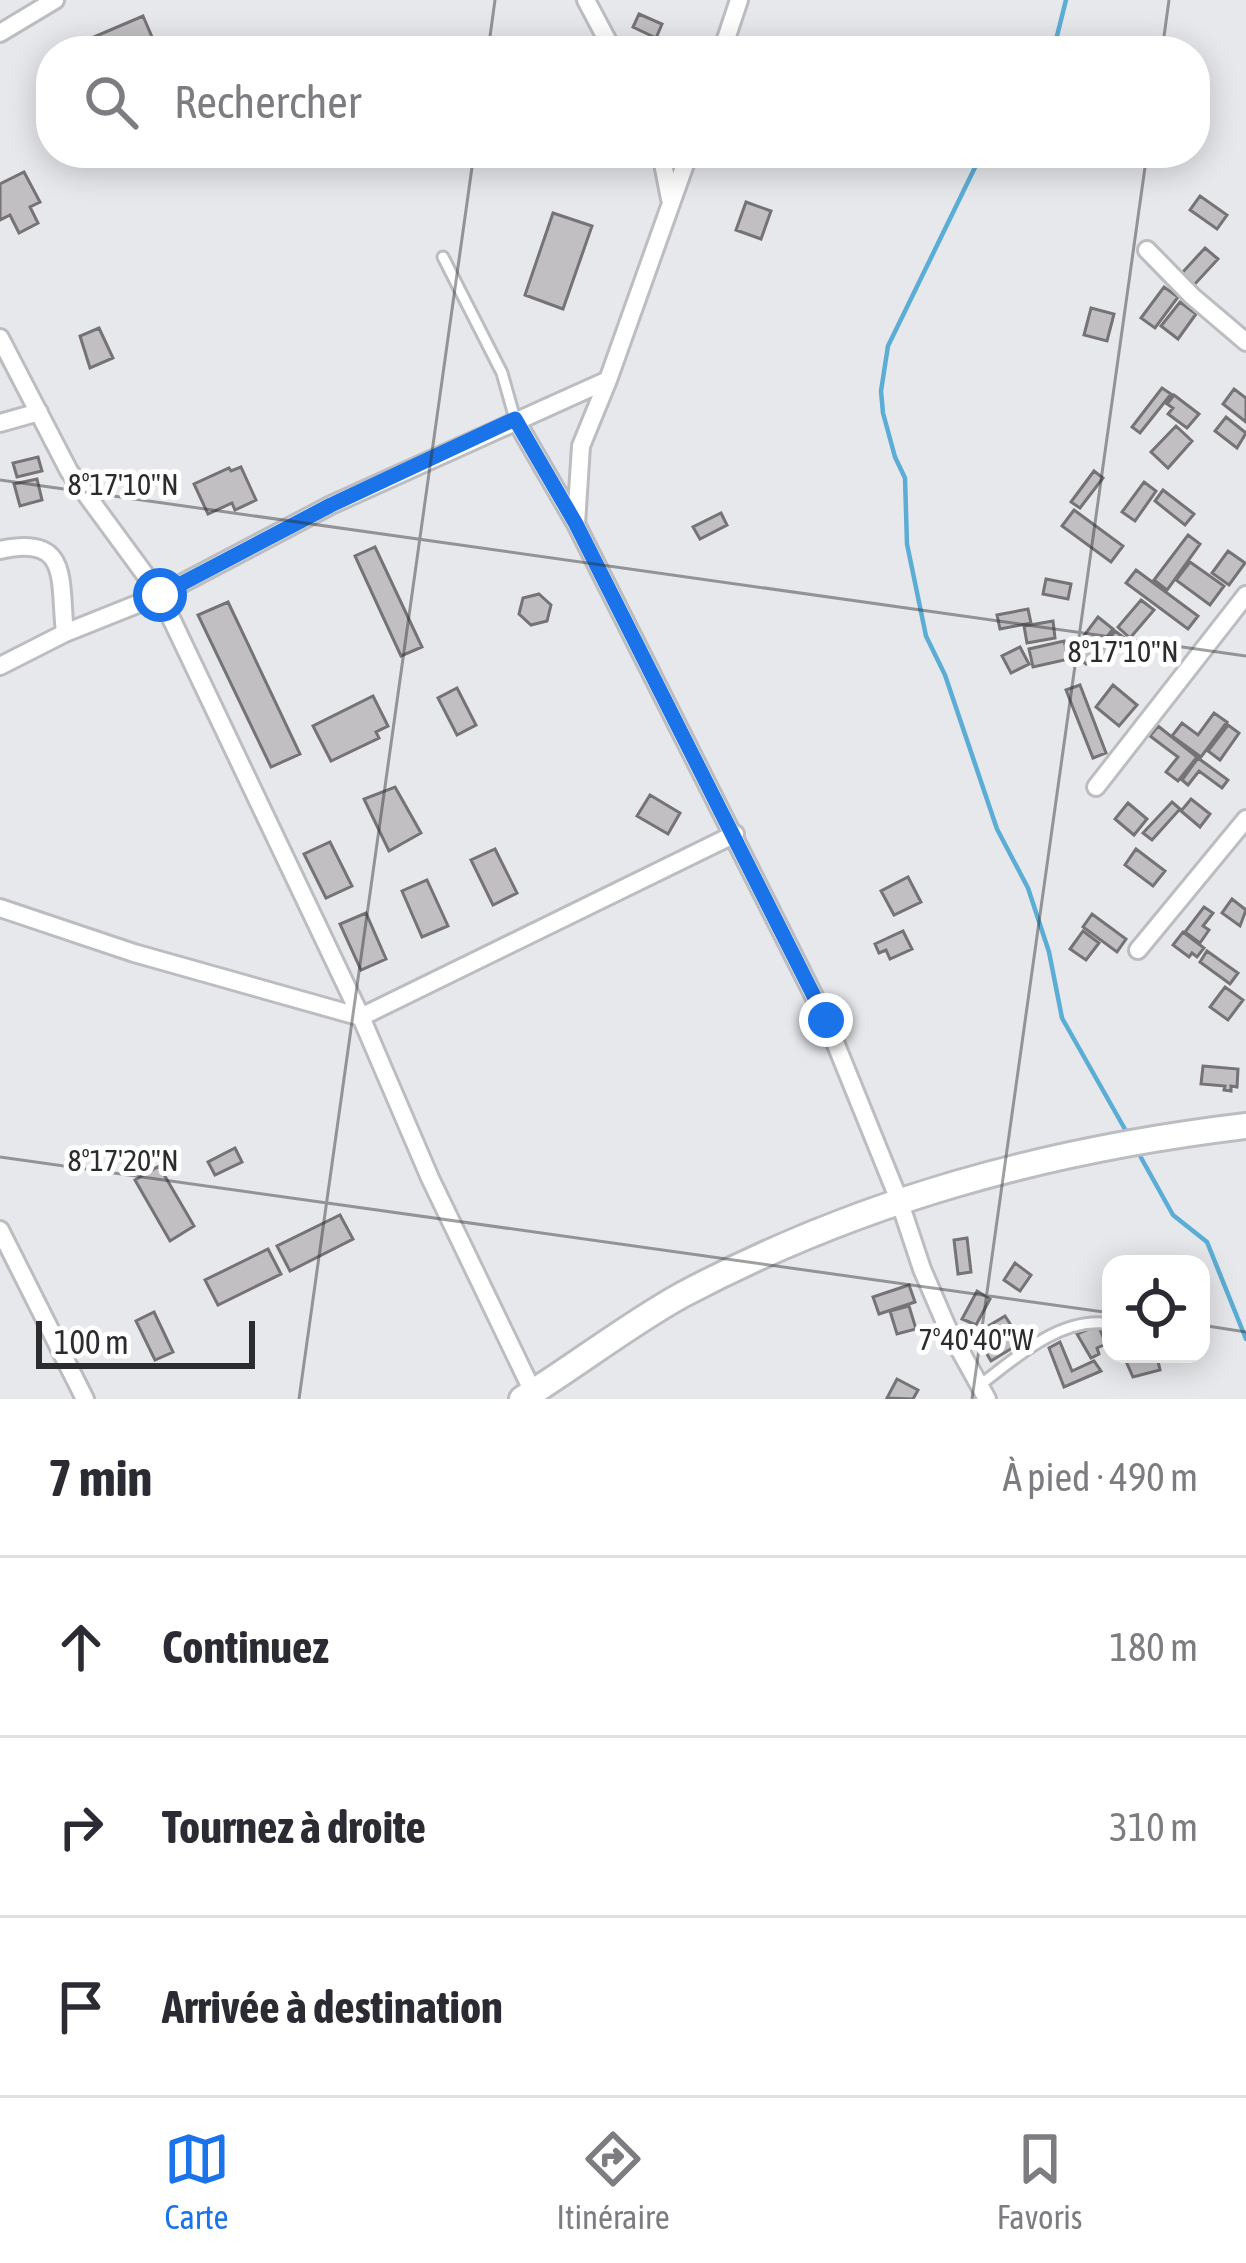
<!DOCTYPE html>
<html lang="fr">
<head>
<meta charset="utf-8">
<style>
	:root { --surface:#fff; --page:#f2f2f3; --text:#2b2b33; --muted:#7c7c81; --line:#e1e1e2; --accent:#1a73e8 }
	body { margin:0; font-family:"Asap Condensed",sans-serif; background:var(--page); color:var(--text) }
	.controls { position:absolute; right:36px; bottom:36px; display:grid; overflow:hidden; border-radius:24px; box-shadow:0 6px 30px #0003 }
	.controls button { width:108px; height:108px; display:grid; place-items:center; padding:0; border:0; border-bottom:3px solid var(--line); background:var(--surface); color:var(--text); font:60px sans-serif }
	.scale { position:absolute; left:36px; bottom:30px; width:219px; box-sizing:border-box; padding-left:12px; border:6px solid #2c2c2e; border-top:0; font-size:33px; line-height:42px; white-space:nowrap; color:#2c2c2e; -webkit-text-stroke:9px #fff; paint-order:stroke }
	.stop { position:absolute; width:36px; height:36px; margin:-27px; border:9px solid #1a73e8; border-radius:50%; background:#fff }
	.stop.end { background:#1a73e8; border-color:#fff; box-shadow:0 3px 12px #0008 }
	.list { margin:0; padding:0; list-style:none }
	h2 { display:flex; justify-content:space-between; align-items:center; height:156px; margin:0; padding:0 48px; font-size:51px }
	h2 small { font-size:39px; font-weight:400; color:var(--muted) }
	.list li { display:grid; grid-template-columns:78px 1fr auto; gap:36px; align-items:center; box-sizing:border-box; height:180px; padding:0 48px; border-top:3px solid var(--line) }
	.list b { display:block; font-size:45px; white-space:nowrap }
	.list em { font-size:39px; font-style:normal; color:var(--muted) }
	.icon { flex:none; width:66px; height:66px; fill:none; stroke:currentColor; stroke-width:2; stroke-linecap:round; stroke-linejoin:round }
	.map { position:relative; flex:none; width:1246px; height:1399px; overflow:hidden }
	.search { position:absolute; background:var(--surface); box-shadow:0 6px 30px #0003; left:36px; right:36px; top:36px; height:132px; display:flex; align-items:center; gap:30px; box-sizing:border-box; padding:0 42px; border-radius:48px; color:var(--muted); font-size:45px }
	.sheet { height:696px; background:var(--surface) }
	nav { display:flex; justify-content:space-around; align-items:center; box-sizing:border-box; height:168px; border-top:3px solid var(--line); background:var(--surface); font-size:33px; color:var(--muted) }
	nav a { display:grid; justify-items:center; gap:6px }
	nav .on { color:var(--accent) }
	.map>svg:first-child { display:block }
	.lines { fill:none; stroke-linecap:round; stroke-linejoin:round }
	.stream { stroke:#5cadd6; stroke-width:4.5 }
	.building { fill:#c1bfc2; stroke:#757375; stroke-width:3 }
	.lane-casing { stroke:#bcbdc0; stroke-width:15 }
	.street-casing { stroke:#bcbdc0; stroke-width:22 }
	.secondary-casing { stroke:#bcbdc0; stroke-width:30 }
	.lane { stroke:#fff; stroke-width:9 }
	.street { stroke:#fff; stroke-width:16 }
	.secondary { stroke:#fff; stroke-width:24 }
	.route { stroke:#1a73e8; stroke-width:15 }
	.ticks { fill:none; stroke:#2c2c2e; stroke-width:3; stroke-opacity:0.45 }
	.ticks-label { font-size:30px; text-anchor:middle; fill:#2c2c2e; stroke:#fff; stroke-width:10; stroke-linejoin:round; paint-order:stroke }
</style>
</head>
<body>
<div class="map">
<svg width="1246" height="1399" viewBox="0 0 1246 1399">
	<rect width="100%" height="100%" fill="#e6e8eb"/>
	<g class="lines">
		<path class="stream" d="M1046 51 1057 36 1066 0
			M982 153 888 346 881 391 883 413 895 457 905 478 907 544 926 636 945 675 997 829 1028 888 1049 952 1062 1018 1126 1131
			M1139 1154 1173 1215 1207 1242 1246 1339"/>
	</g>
	<path class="building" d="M639 14 662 24 656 38 633 27Z
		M143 16 155 44 138 51H78L75 45Z
		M24 172 40 202 30 207 38 223 19 233 10 215 0 220V184Z
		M1200 196 1227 215 1217 229 1190 210Z
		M746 202 771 211 761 239 736 230Z
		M553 213 592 226 563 309 525 295Z
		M1205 248 1218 259 1194 285 1181 274Z
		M1164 287 1178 297 1155 328 1141 318Z
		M1180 302 1196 314 1178 339 1161 326Z
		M1091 308 1114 314 1107 341 1084 335Z
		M99 328 113 358 90 368 80 336Z
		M1162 388 1171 394 1140 433 1132 427Z
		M1234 389 1246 398V422L1223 404Z
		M1174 395 1199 414 1187 428 1168 414 1173 408 1167 404Z
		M1226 417 1246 433 1237 448 1215 431Z
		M1176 426 1192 441 1168 468 1151 452Z
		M38 457 42 471 17 477 13 463Z
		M241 467 256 500 235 510 232 503 208 514 194 484 229 468 231 471Z
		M1094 471 1103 478 1080 508 1071 502Z
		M37 479 42 500 20 506 14 484Z
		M1144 482 1156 491 1135 521 1122 512Z
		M1163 490 1194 514 1185 525 1155 501Z
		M1074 510 1123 546 1111 562 1062 526Z
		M721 513 727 525 700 539 693 527Z
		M1188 535 1200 544 1167 590 1154 580Z
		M375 547 422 647 401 656 355 556Z
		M1228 551 1245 563 1229 585 1212 573Z
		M1190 562 1224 586 1210 605 1176 580Z
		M1136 570 1198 616 1188 629 1126 583Z
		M1046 579 1071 584 1068 599 1043 594Z
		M539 594 551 605 547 621 531 625 519 614 523 598Z
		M1141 600 1154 610 1130 638 1118 627Z
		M228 602 300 754 271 767 198 615Z
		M1028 609 1031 623 1000 629 997 615Z
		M1098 617 1113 629 1086 664 1071 653Z
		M1053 621 1055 638 1027 643 1024 626Z
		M1115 631 1126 639 1109 662 1098 654Z
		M1064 641 1069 659 1033 667 1029 649Z
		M1020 647 1029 664 1011 673 1002 656Z
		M1080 685 1106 753 1093 758 1066 690Z
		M1113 685 1137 705 1119 726 1096 707Z
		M457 688 476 725 457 735 438 698Z
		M373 696 388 726 376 732 379 738 331 761 313 726Z
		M1214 713 1227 722 1201 757 1172 736 1182 723 1198 735Z
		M1228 725 1239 733 1220 760 1208 751Z
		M1158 726 1197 757 1178 781 1166 772 1178 757 1150 736Z
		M1198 758 1228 780 1222 788 1199 771 1188 785 1182 780Z
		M395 787 421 833 389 851 364 799Z
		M650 795 680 813 668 834 637 816Z
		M1191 799 1210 814 1200 827 1181 811Z
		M1172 802 1180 809 1152 840 1143 833Z
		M1128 803 1147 819 1134 835 1115 819Z
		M330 842 352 886 326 898 304 854Z
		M495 849 517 893 493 905 471 860Z
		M1136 849 1165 871 1153 886 1125 865Z
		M908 877 921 902 894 915 881 891Z
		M427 880 448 926 422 937 402 891Z
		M1232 899 1246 910 1240 926 1222 913Z
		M1204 907 1213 913 1203 926 1209 930 1200 943 1185 932Z
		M366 913 386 959 361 970 340 924Z
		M1092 914 1126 939 1117 952 1083 927Z
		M903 931 912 949 890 959 886 950 879 953 875 944Z
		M1083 931 1099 943 1086 960 1070 949Z
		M1183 932 1204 948 1197 957 1192 953 1189 957 1173 945Z
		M1207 951 1238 973 1230 984 1200 962Z
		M1225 987 1243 1000 1228 1020 1210 1007Z
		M1203 1066 1238 1069 1237 1087 1231 1086V1091L1224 1090 1225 1086 1201 1084Z
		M235 1148 242 1162 215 1175 208 1162Z
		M159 1166 194 1226 170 1241 135 1180Z
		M340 1215 353 1239 290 1271 277 1246Z
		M967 1238 971 1272 958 1274 954 1240Z
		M268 1249 281 1274 218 1305 205 1280Z
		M1015 1263 1031 1275 1020 1291 1004 1280Z
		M909 1285 915 1302 879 1314 873 1297Z
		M977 1291 990 1299 976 1325 962 1319Z
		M909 1306 916 1329 897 1334 890 1311Z
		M154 1312 173 1352 155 1360 136 1321Z
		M1005 1316 1022 1342 991 1361 975 1334Z
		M1098 1325 1106 1344 1097 1348 1099 1354 1091 1358 1077 1334Z
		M1060 1342 1072 1371 1094 1361 1101 1371 1064 1387 1049 1348Z
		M1138 1354H1163L1165 1358 1158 1361 1160 1370 1133 1377 1125 1359Z
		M897 1379 918 1390 913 1399 887 1398Z"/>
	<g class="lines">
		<g class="lane-casing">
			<path id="lane" d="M443 257 502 373 515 419
				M979 1386C1015 1358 1062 1315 1111 1324"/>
		</g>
		<g class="street-casing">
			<path id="street" d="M586 0 613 51
				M0 33 55 0
				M722 51 739 0
				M661 153 670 199
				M1147 250 1192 296 1246 342
				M0 338 69 471 160 595 361 1017 430 1178 533 1392
				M515 419 576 524 826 1020 899 1200 922 1269 947 1327 987 1399
				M0 423 39 412
				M576 524 581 446 608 380
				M0 550C71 534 59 580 65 633
				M0 666 65 633 160 595 331 505 608 380 689 153
				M1096 787 1246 595
				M0 908 134 953 361 1017 735 834
				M1138 950 1246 819
				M0 1230 85 1399"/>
		</g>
		<g class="secondary-casing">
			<path id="secondary" d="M522 1399C576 1366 626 1326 682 1295 861 1200 1046 1150 1246 1126"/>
		</g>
		<use href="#lane" class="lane"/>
		<use href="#street" class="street"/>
		<use href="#secondary" class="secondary"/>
	</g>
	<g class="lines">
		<path class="route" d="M160 595 331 505 515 419 576 524 826 1020"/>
	</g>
	<path class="ticks" d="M488 51 495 0M1162 51 1169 0M0 480 1246 656M0 1157 1111 1313M1201 1325 1246 1332M299 1399 474 153M972 1399 1147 153"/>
	<g class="ticks-label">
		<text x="123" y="495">8°17'10"N</text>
		<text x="1123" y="662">8°17'10"N</text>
		<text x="123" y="1171">8°17'20"N</text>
		<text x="976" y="1350">7°40'40"W</text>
	</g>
</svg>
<div class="controls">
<button><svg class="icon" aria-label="locate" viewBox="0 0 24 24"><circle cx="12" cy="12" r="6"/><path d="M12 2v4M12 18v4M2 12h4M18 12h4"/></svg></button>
</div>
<div class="scale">100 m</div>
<div class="stop" style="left:160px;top:595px"></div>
<div class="stop end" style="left:826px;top:1020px"></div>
<div class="search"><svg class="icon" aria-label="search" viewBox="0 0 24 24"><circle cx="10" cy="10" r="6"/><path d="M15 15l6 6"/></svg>Rechercher</div>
</div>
<section class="sheet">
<h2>7 min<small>À pied · 490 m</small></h2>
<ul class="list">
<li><svg class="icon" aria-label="ahead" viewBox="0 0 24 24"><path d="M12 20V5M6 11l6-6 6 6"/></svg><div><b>Continuez</b></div><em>180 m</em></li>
<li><svg class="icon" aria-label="right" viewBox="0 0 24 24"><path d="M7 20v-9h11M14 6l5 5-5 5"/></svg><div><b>Tournez à droite</b></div><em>310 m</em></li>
<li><svg class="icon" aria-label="arrive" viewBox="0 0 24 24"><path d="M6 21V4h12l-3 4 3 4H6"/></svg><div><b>Arrivée à destination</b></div></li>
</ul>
</section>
<nav>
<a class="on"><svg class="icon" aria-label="map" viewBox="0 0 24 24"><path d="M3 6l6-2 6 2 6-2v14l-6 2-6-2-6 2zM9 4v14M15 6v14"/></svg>Carte</a>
<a><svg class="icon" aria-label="directions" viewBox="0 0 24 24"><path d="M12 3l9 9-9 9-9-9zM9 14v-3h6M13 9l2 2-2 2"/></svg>Itinéraire</a>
<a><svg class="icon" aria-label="saved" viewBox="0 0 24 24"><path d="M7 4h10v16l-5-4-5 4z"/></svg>Favoris</a>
</nav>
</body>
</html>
